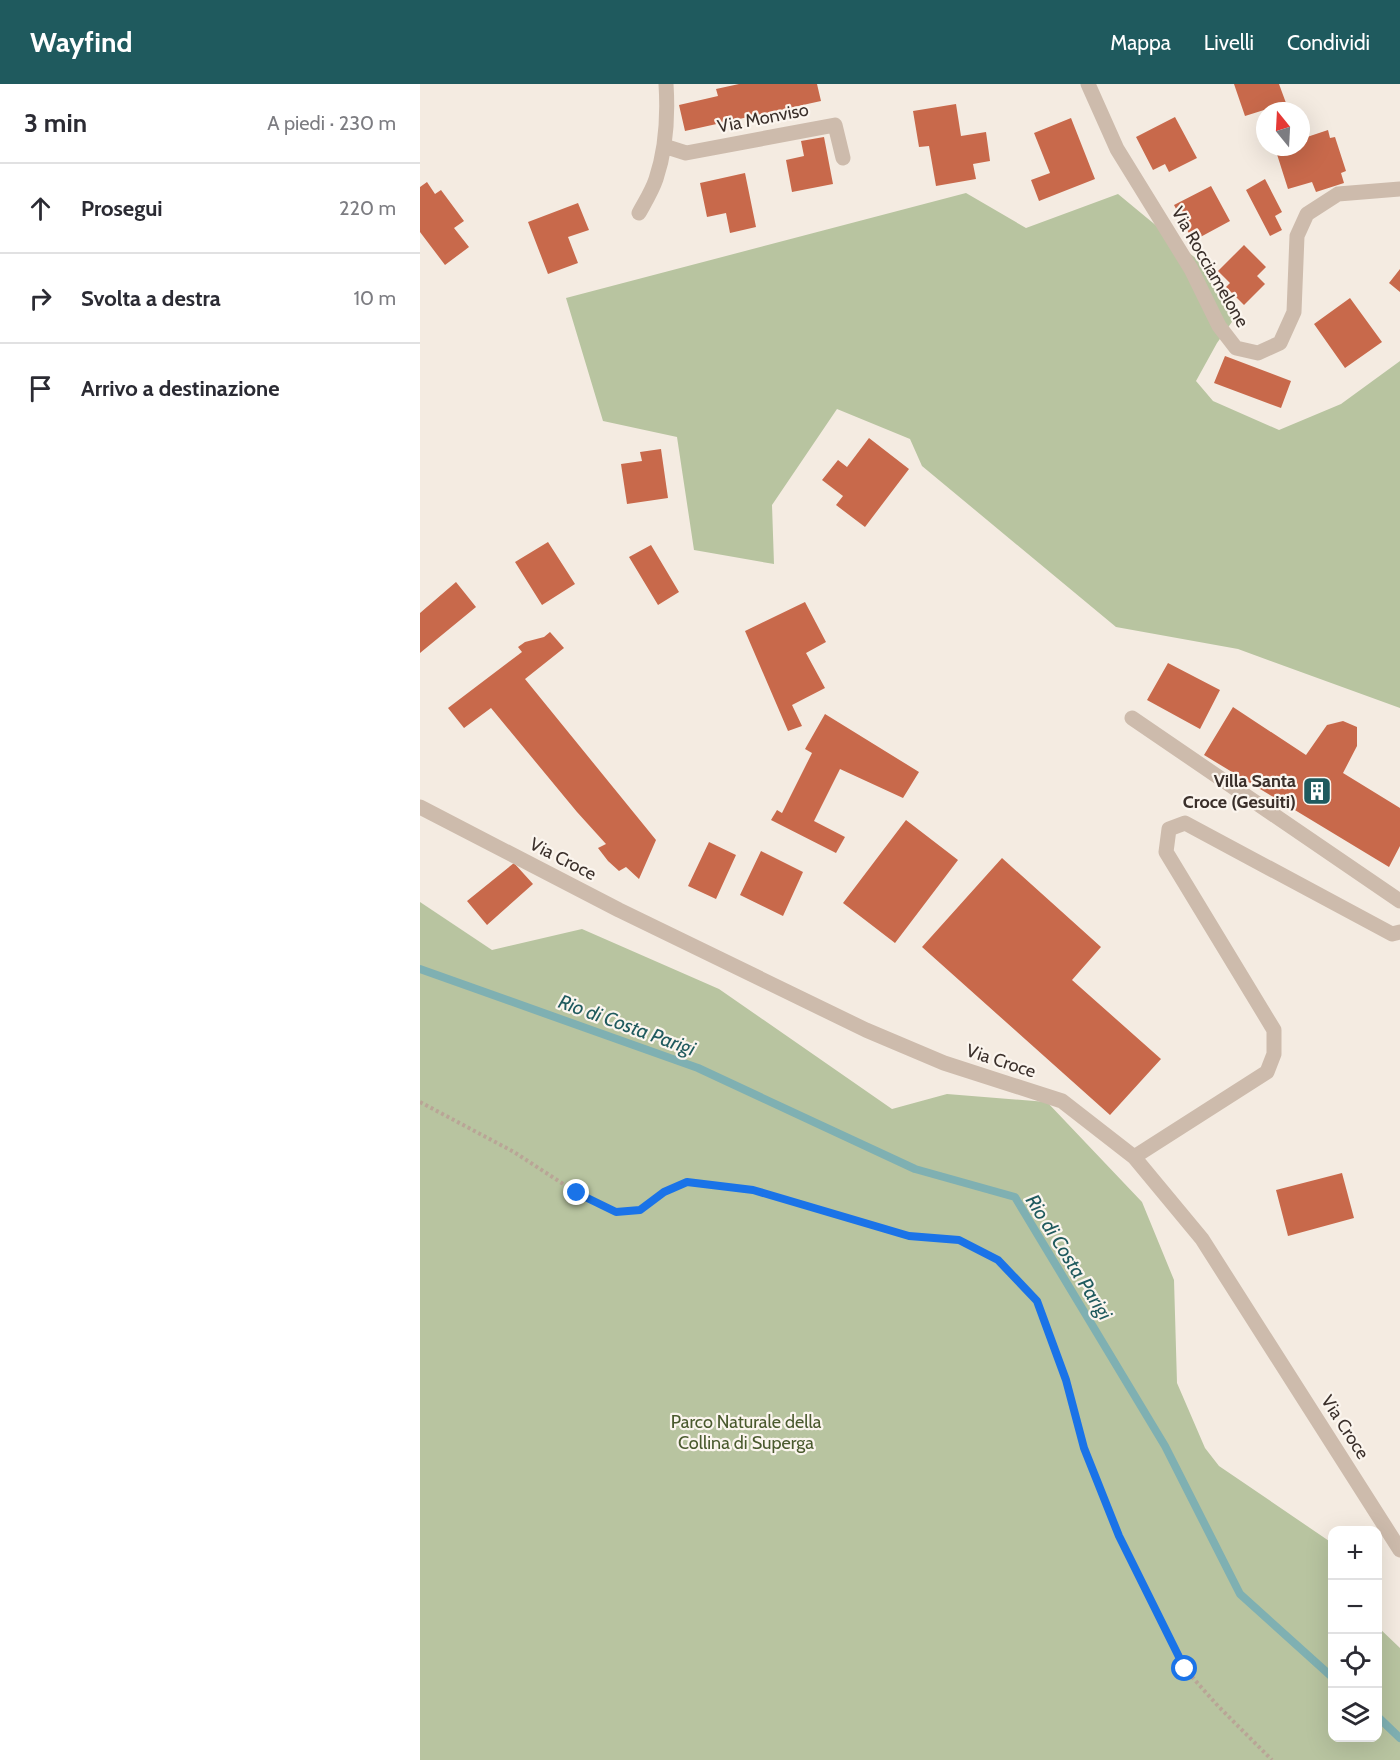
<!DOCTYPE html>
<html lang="it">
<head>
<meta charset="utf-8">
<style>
	:root { --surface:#fff; --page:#f7f7f7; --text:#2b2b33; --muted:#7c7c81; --line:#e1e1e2; --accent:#1f5a5e }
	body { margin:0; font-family:Cabin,sans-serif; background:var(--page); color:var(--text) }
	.controls { position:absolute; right:18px; bottom:18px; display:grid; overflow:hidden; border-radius:12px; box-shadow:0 6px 24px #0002 }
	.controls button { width:54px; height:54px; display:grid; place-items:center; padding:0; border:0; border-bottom:2px solid var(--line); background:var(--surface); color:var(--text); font:30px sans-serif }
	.compass { position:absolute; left:836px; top:18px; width:54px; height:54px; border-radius:50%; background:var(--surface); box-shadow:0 6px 24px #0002; rotate:342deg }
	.stop { position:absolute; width:18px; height:18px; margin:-14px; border:4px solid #1a73e8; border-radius:50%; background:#fff }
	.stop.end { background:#1a73e8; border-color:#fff; box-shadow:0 2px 6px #0008 }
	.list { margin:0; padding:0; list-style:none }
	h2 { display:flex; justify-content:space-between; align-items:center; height:78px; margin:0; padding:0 24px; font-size:26px }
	h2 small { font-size:20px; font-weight:400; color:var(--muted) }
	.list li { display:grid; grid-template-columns:39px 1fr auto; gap:18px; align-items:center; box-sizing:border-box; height:90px; padding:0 24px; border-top:2px solid var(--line) }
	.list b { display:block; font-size:22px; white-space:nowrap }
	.list em { font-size:20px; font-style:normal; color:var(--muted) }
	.icon { flex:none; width:33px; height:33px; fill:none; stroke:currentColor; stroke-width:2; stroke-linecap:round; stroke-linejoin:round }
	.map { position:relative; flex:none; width:980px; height:1676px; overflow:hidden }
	header { display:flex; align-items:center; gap:36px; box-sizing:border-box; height:84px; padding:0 30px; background:var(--accent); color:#fff }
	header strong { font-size:28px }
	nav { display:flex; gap:33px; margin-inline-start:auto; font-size:21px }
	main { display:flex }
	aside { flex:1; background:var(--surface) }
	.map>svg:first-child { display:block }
	.green { fill:#b8c4a0 }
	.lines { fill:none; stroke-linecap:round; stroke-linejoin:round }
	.stream { stroke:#7fb0b2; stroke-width:8 }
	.building { fill:#c8694b }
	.path { stroke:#b9a596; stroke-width:4; stroke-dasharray:3 3; stroke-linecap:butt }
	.street { stroke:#cdbbac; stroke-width:15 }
	.route { stroke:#1a73e8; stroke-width:8 }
	.labels { text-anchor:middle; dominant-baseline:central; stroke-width:4.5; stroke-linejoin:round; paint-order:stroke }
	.street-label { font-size:18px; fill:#3b302b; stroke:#fbf5ee }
	.poi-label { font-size:18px; font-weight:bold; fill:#3b302b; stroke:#fbf5ee; text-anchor:end }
	.park-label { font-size:18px; fill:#4a5a2e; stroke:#fbf5ee }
	.water-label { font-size:20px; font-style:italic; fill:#1f5a5e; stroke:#fbf5ee }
</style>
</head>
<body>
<header>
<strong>Wayfind</strong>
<nav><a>Mappa</a><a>Livelli</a><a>Condividi</a></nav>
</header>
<main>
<aside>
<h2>3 min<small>A piedi · 230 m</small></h2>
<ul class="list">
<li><svg class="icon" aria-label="ahead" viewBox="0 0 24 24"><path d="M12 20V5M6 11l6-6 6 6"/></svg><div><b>Prosegui</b></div><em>220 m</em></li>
<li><svg class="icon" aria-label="right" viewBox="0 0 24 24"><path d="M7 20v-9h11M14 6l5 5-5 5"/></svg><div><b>Svolta a destra</b></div><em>10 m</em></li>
<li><svg class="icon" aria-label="arrive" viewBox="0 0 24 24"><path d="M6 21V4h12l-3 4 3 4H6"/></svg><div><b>Arrivo a destinazione</b></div></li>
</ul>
</aside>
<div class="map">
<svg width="980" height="1676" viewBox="0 0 980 1676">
	<rect width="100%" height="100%" fill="#f4ebe1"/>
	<path class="green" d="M546 109 606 144 698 110 779 177 814 235 797 259 776 297 793 317 859 346 921 320 980 277V624L818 565 696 543 502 382 490 355 417 325 352 421 354 480 274 466 257 353 183 337 146 214Z
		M0 818 72 866 162 845 299 905 472 1025 527 1010 627 1018 722 1118 754 1196 757 1299 785 1364 799 1382 912 1459V1654H958V1543L980 1564V1676H0Z"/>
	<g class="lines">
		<path class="stream" d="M0 885 278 984 495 1085 595 1113 745 1362 820 1510 912 1593
			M958 1633 980 1654"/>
	</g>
	<path class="building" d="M319 0H397L401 17 265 47 259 21 298 12 296 5Z
		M814 0H859L866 19 825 32Z
		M536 20 541 52 566 48 570 77 553 80 556 95 516 102 509 62 499 63 493 27Z
		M755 33 777 74 749 88 745 80 733 86 716 53Z
		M651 34 675 95 619 117 611 96 630 89 614 49Z
		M908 46 910 54 915 53 926 87 921 89 924 99 896 108 892 98 868 105 855 64 881 63V55Z
		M404 53 413 100 372 108 366 76 384 72 381 57Z
		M325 89 336 143 310 149 306 129 287 133 280 99Z
		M845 95 862 128 855 132 862 146 850 152 826 106Z
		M7 98 15 110 21 106 44 137 34 144 49 163 25 181 0 148V103Z
		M791 102 810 137 773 157 754 121Z
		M158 119 169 146 148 153 158 179 128 190 108 138Z
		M824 161 846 183 837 192 845 200 824 221 806 203 810 199 798 187Z
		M980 185V208L969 199Z
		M930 214 962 258 925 284 894 240Z
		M805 272 871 297 861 324 794 299Z
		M449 354 489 385 445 443 416 421 423 412 402 396 418 376 427 383Z
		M241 365 248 414 207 420 201 380 222 377 220 368Z
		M128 458 155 500 122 521 95 478Z
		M231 461 259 508 238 521 209 473Z
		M36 498 56 523 0 569V529Z
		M385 518 406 558 386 569 405 604 372 621 382 642 368 647 325 547Z
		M130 548 144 564 105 595 236 756 219 795 206 783 199 787 188 777 178 764 186 760 157 728 71 624 44 644 28 624 102 568 98 563 105 558 124 553Z
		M748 579 800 606 780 645 727 616Z
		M813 623 886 671 907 641 923 637 937 643V662L923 689 980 724V762L969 783 784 671Z
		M405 630 499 688 483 714 420 685 394 737 425 753 416 769 351 736 357 726 362 729 392 669 385 665Z
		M486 736 538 776 475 859 423 819Z
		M289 758 316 771 296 815 268 802Z
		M341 767 383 788 363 832 320 811Z
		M582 774 681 863 652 896 741 975 690 1031 502 863Z
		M94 779 113 800 67 841 47 817Z
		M922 1089 934 1134 868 1152 856 1106Z"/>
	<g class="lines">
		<path class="path" d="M0 1018 94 1068 157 1109 196 1128 220 1126 245 1108 267 1098 333 1106 489 1152 539 1156 578 1175 617 1217 646 1296 664 1364 699 1452 765 1585 798 1622 852 1676"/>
		<path class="street" d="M668 0 697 65 771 185 799 242 816 264 838 269 860 259 874 228 877 152 887 130 918 110 980 105
			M244 62 266 69 415 41 423 74
			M219 129C225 118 232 107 236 95 246 65 248 31 246 0
			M712 634 980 817
			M0 723 199 826 446 946 524 979 642 1017 714 1073 782 1155 980 1466
			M714 1073 847 988 854 970V946L746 768 749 745 765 739 972 850 980 848"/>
	</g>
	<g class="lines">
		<path class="route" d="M157 1109 196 1128 220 1126 244 1108 267 1098 333 1106 489 1152 539 1156 578 1176 617 1217 646 1296 664 1364 699 1452 765 1585"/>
	</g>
	<defs>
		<g id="building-square" transform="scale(1.5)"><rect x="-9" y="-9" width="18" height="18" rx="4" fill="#1f5a5e" stroke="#fbf5ee"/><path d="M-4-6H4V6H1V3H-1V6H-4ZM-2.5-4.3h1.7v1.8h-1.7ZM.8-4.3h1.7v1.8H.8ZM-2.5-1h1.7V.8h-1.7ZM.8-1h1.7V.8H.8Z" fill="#fff"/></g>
	</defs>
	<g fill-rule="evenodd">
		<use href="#building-square" x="897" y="707"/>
	</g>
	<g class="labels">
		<g class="street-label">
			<text transform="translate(343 34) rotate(-11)">Via Monviso</text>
			<text transform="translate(790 183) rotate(60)">Via Rocciamelone</text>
			<text transform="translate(143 775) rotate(27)">Via Croce</text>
			<text transform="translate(581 977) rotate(18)">Via Croce</text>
			<text transform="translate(925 1343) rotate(57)">Via Croce</text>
		</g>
		<g class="poi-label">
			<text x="876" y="697">Villa Santa<tspan x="876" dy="21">Croce (Gesuiti)</tspan></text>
		</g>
		<g class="park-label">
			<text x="326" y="1338">Parco Naturale della<tspan x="326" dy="21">Collina di Superga</tspan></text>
		</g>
		<g class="water-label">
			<text transform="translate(207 941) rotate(20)">Rio di Costa Parigi</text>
			<text transform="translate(649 1173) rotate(58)">Rio di Costa Parigi</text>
		</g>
	</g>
</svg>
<div class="controls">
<button>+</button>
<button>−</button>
<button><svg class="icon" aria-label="locate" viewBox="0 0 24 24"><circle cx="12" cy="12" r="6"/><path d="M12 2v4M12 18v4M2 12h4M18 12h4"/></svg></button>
<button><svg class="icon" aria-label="layers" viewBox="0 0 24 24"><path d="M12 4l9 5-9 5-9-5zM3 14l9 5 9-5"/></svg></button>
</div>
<svg class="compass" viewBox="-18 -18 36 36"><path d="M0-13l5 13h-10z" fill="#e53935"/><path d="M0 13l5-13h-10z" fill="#7c7c81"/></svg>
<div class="stop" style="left:765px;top:1585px"></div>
<div class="stop end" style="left:157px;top:1109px"></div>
</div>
</main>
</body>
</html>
